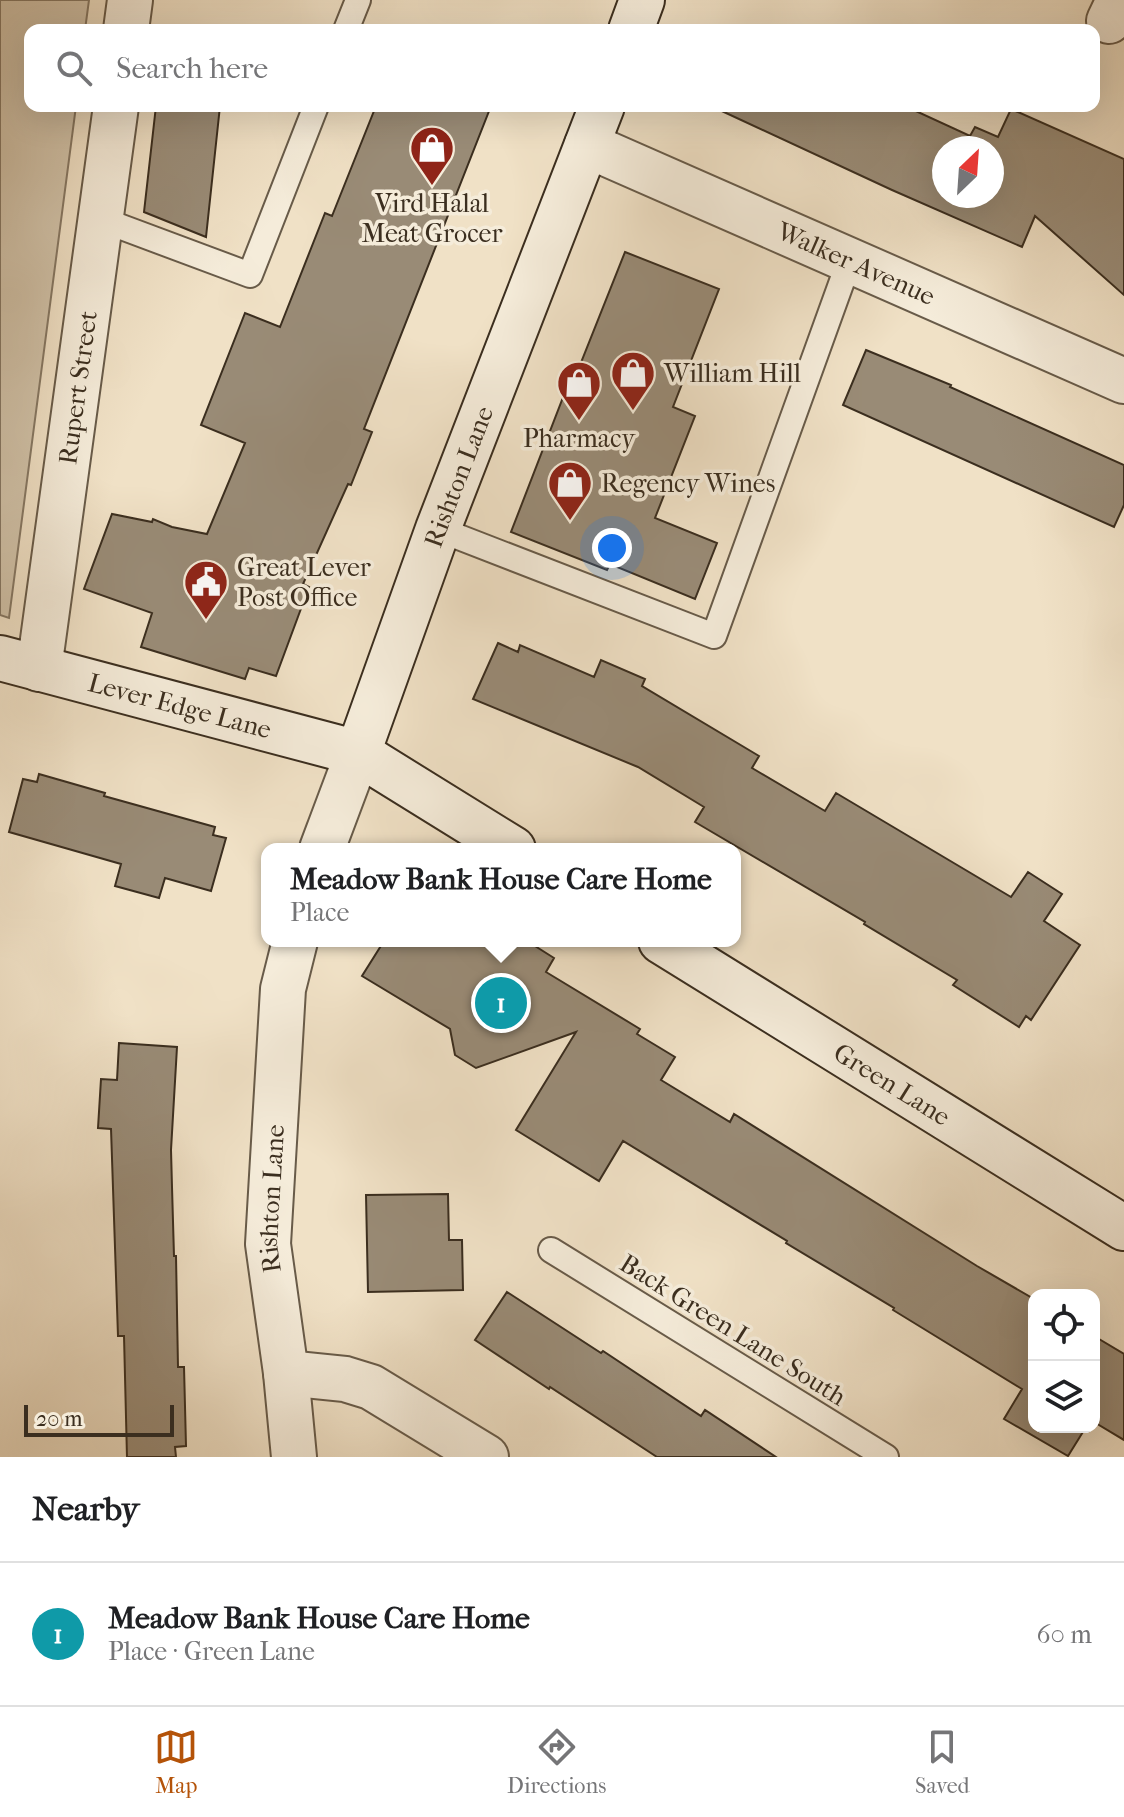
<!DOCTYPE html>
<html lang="en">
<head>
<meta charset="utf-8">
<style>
	:root { --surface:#fff; --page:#f2f2f2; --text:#202124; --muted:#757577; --line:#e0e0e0; --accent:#b45309 }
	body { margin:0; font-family:"IM FELL French Canon",serif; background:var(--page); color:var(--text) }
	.controls { position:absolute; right:24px; bottom:24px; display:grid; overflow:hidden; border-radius:16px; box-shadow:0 8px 32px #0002 }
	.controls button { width:72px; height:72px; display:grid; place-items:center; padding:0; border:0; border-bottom:2px solid var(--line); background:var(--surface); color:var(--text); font:40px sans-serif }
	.compass { position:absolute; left:932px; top:136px; width:72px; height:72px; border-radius:50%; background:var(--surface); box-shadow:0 8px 32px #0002; rotate:25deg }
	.scale { position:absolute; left:24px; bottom:20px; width:150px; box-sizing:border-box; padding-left:8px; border:4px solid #3b2e1f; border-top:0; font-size:22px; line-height:28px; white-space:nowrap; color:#3b2e1f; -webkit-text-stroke:6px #f5ecda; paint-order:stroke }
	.you { position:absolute; left:612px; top:548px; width:28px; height:28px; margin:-20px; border:6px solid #fff; border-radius:50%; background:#1a73e8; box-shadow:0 0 0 12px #1a73e833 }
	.badge { display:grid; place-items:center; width:52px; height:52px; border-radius:50%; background:var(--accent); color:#fff; font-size:26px; font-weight:700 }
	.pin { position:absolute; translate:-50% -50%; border:4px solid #fff; box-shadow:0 2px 8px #0006 }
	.popup { position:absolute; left:261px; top:843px; width:480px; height:104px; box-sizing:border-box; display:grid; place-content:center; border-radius:16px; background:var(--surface); filter:drop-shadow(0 2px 6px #0005); font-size:26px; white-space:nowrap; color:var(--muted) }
	.popup b { font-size:30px; color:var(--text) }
	.popup::after { content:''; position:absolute; left:50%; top:100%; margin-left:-16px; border:16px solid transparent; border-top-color:var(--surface) }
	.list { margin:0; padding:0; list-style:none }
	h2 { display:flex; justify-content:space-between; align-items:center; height:104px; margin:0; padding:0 32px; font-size:34px }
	h2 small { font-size:26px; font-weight:400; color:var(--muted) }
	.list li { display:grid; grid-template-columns:52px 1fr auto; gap:24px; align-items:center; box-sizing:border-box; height:144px; padding:0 32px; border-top:2px solid var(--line) }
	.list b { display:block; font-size:30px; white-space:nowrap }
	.list p { margin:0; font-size:26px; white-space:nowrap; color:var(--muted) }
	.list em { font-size:26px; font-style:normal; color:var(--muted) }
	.icon { flex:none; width:44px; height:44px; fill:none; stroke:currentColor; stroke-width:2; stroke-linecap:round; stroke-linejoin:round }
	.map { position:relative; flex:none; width:1124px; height:1457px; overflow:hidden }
	.search { position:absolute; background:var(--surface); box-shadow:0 8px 32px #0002; left:24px; right:24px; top:24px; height:88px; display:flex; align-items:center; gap:20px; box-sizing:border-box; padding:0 28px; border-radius:16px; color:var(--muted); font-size:30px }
	.sheet { height:248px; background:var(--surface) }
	nav { display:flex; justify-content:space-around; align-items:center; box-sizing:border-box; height:112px; border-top:2px solid var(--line); background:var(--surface); font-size:22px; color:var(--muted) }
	nav a { display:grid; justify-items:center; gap:4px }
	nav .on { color:var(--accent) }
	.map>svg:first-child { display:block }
	.green { fill:#d1c3aa; stroke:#867864; stroke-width:2 }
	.building { fill:#998b76; stroke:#3b2e1f; stroke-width:2; fill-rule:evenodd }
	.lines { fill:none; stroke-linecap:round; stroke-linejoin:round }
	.lane-casing { stroke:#685b49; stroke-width:28 }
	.street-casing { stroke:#685b49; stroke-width:48 }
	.secondary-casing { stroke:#3b2e1f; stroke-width:48 }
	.lane { stroke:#f5ecda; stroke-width:24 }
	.street { stroke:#f5ecda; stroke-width:44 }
	.secondary { stroke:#f5ecda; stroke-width:44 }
	.labels { text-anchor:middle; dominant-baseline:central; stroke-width:7; stroke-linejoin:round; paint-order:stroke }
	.poi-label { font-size:26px; fill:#3b2e1f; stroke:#f5ecda; text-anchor:start }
	.street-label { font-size:26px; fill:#3b2e1f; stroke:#f5ecda }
</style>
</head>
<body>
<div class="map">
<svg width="1124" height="1457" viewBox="0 0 1124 1457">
	<rect width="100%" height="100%" fill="#f0e1c6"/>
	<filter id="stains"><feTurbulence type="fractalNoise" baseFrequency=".0025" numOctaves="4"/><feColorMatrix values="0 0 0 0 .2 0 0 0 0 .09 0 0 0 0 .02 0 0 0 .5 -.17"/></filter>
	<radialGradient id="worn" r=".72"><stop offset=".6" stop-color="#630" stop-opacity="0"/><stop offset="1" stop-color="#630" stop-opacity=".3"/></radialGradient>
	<path class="green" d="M0 0H89L85 30H30V106H76L9 618 0 615Z"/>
	<path class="building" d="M156 106H220L206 237 144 212Z
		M376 106H491L364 429 372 432 351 485 348 484 303 584 309 587 276 676 249 668 245 679 141 647 152 613 84 589 112 514 152 522 153 519 172 527 207 534 245 443 201 425 245 313 280 327 325 213 332 216Z
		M711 106H905L970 136 975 127 998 137 1011 109 1124 159V295L1035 216 1022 247 892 190ZM944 148H992V196H944Z
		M625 252 719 289 673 407 695 416 655 518 717 543 695 599 610 564 607 570 511 532 574 369 578 370Z
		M866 350 951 385 950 387 1124 465V505L1114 527 843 405Z
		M498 643 518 652 520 645 594 677 601 660 645 679 642 686 759 756 752 768 825 811 836 793 1011 897 1028 872 1062 894 1044 921 1080 945 1031 1020 1026 1016 1019 1027 953 985 957 980 864 924 865 922 695 822 704 807 638 767 473 699Z
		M39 774 105 793 104 796 215 827 213 835 226 838 211 891 165 878 159 898 115 886 121 864 9 832 23 779 37 782Z
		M384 941H527L554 958 546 972 640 1029 637 1034 675 1057 661 1080 730 1122 734 1114 977 1266 1034 1299V1427H1086L1068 1456 1004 1419 1022 1389 893 1310 894 1308 786 1243 787 1241 623 1141 599 1181 516 1130 576 1032 476 1068 455 1055 450 1029 362 976Z
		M119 1043 177 1047 171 1150 172 1187 174 1256H176L178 1367H184L186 1446 175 1447 176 1457H127L124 1336H118L111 1129 98 1128 101 1079 117 1080Z
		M448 1194 449 1240H462L463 1290 368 1292 366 1195Z
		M507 1292 601 1353 603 1351 701 1416 705 1410 776 1457H657L550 1387 549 1389 475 1340Z
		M1094 1336 1124 1354V1440L1094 1422Z"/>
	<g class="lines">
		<g class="lane-casing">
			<path id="lane" d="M346 30 358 0
				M100 219 250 275 316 106
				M438 529 714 636 850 259
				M551 1250 886 1457"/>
		</g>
		<g class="street-casing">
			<g id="street">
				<path d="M1109 21 1119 0"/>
				<path d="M126 30 130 0"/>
				<path id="s1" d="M587 145 1124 381"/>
				<path id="s2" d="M39 669 116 106"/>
				<path d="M322 849 358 753"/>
				<path d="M286 1373 345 1379 371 1387 486 1457"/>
				<path id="s3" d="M294 1457 286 1373 268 1244 283 989 295 941"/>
			</g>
		</g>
		<g class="secondary-casing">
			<g id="secondary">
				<path d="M631 30 642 0"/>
				<path id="s4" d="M0 658 358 753 513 849"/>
				<path id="s5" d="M358 753 438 529 602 106"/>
				<path id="s6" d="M661 941 1124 1228"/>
			</g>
		</g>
		<use href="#lane" class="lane"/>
		<use href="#street" class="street"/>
		<use href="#secondary" class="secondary"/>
	</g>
	<defs>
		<g id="shop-pin" transform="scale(2.3)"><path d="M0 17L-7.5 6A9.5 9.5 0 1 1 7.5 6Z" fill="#8f2418" stroke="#f5ecda"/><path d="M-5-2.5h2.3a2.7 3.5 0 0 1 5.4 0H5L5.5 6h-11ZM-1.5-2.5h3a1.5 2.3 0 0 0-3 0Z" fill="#fff"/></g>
		<g id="civic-pin" transform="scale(2.3)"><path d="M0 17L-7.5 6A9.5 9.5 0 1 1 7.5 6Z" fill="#8f2418" stroke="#f5ecda"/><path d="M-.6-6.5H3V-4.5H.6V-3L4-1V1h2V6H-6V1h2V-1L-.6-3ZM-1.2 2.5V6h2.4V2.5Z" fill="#fff"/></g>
	</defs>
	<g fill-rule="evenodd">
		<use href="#shop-pin" x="432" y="148"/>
		<use href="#shop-pin" x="633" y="373"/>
		<use href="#shop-pin" x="579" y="383"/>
		<use href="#shop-pin" x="570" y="483"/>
		<use href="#civic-pin" x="206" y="582"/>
	</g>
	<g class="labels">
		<g class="poi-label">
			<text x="432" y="203" text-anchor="middle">Vird Halal<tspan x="432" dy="30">Meat Grocer</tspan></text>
			<text x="664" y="373">William Hill</text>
			<text x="579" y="438" text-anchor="middle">Pharmacy</text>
			<text x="601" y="483">Regency Wines</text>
			<text x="237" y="567">Great Lever<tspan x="237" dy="30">Post Office</tspan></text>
		</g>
		<g class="street-label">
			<text stroke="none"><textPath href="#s1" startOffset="294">Walker Avenue</textPath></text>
			<text stroke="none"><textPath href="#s2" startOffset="284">Rupert Street</textPath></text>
			<text stroke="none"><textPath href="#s5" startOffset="294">Rishton Lane</textPath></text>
			<text stroke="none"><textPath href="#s4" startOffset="186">Lever Edge Lane</textPath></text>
			<text stroke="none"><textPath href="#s6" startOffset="272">Green Lane</textPath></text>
			<text stroke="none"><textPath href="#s3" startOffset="260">Rishton Lane</textPath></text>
			<text transform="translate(733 1330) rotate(32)">Back Green Lane South</text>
		</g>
	</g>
	<rect width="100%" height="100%" filter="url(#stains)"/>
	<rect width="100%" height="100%" fill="url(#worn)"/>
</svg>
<div class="controls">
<button><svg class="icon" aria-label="locate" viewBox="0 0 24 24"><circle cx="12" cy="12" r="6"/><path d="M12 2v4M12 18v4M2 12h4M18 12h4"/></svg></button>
<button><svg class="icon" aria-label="layers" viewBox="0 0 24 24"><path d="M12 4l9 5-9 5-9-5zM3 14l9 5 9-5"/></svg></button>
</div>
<svg class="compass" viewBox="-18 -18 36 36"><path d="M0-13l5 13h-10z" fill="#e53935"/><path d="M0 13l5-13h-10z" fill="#757577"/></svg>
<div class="scale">20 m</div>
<div class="you"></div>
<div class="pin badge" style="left:501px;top:1003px;background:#0f9aa8">1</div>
<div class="popup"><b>Meadow Bank House Care Home</b>Place</div>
<div class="search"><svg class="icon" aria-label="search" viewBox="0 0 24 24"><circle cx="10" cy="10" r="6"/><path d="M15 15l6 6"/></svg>Search here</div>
</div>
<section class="sheet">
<h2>Nearby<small></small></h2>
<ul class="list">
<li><span class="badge" style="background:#0f9aa8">1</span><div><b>Meadow Bank House Care Home</b><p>Place · Green Lane</p></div><em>60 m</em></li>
</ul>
</section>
<nav>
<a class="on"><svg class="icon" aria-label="map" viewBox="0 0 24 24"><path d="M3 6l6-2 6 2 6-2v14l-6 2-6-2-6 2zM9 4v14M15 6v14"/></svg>Map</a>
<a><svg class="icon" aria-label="directions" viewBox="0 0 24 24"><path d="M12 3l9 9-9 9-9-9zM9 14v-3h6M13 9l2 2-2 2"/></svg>Directions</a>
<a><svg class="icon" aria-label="saved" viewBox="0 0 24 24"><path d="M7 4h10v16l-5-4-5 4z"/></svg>Saved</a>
</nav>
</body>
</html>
